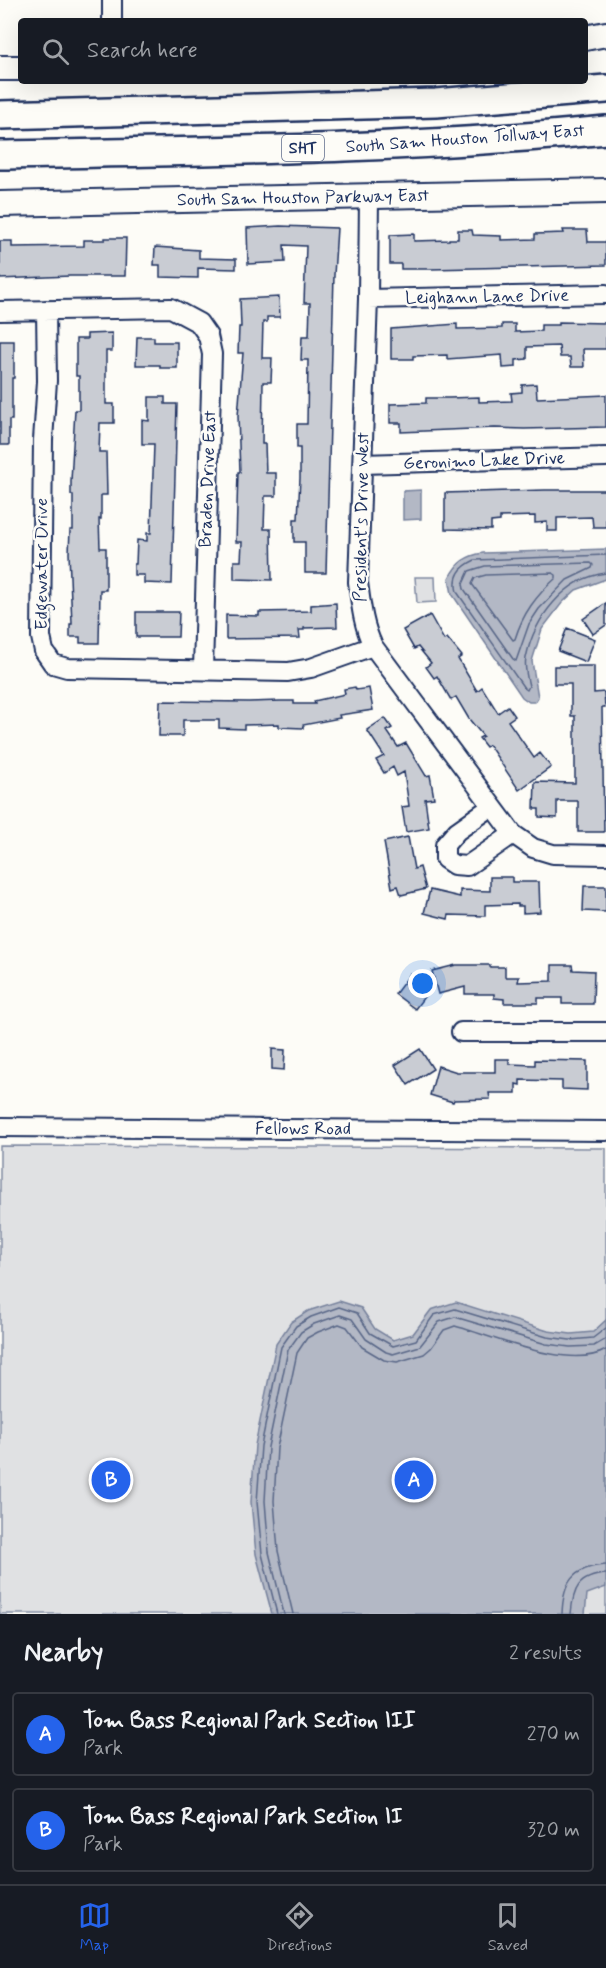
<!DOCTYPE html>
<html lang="en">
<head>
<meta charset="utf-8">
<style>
	:root { --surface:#171b24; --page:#242831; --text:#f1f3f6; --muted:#9ea1a6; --line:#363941; --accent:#2563eb }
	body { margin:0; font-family:Mynerve,sans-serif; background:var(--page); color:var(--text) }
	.you { position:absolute; left:423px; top:984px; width:21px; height:21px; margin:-15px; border:4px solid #fff; border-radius:50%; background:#1a73e8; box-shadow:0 0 0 9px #1a73e833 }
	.badge { display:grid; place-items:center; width:39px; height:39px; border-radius:50%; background:var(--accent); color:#fff; font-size:20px; font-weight:700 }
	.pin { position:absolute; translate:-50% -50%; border:3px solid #fff; box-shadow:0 2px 6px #0006 }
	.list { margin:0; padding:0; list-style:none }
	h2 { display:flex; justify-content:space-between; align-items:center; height:78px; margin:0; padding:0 24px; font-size:26px }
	h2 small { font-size:20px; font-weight:400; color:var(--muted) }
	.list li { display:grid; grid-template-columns:39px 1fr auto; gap:18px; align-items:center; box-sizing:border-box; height:84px; margin:0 12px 12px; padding:0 12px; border:2px solid var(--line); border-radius:6px }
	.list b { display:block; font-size:22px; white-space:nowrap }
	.list p { margin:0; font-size:20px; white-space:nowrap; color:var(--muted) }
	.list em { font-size:20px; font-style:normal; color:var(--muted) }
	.icon { flex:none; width:33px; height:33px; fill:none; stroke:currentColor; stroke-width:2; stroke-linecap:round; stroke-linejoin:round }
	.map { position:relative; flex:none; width:606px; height:1614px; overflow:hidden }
	.search { position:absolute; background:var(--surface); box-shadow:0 6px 24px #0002; left:18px; right:18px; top:18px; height:66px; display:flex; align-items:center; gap:15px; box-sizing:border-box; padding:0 21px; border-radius:6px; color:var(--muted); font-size:22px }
	.sheet { height:270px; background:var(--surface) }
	nav { display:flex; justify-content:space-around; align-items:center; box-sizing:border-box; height:84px; border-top:2px solid var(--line); background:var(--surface); font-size:16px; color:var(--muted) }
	nav a { display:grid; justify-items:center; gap:3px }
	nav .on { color:var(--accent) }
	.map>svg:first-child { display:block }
	.green { fill:#e0e1e3; stroke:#7e88a0; stroke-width:1.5 }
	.water { fill:#b3b8c5; stroke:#76819c; stroke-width:1.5 }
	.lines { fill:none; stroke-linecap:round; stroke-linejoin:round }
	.shore { stroke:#586687; stroke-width:1.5 }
	.building { fill:#c9ccd3; stroke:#1b2f5e; stroke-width:1.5 }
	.minor-casing { stroke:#1b2f5e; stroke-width:22 }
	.major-casing { stroke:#1b2f5e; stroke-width:28 }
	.highway-casing { stroke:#1b2f5e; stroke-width:32 }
	.minor { stroke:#fdfcf7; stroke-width:18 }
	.major { stroke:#fdfcf7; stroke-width:24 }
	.highway { stroke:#fdfcf7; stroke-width:27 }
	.labels { text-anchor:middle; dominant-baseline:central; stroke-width:5; stroke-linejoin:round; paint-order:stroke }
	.shield { fill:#fdfcf7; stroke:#5f6c8c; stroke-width:1.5 }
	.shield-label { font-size:16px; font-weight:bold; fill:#1b2f5e }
	.street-label { font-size:18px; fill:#1b2f5e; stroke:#fdfcf7 }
</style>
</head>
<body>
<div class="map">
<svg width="606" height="1614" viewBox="0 0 606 1614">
	<rect width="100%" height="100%" fill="#fdfcf7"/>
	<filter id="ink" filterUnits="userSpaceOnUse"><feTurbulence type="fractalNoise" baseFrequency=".0167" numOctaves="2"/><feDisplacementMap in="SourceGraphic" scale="12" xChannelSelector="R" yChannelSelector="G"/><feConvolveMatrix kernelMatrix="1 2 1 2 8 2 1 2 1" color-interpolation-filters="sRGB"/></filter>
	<g filter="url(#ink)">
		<path class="green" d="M415 577H435L436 602 417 603Z
			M0 1146 606 1148V1614H0Z"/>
		<path class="water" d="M421 490V519L403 520V491Z
			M606 549V579L576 590 562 603 542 629 532 661 538 697 535 702H529L522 697 452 594 449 578C457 562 466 556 483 553Z
			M339 1301 361 1308 375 1329 393 1340 413 1334 431 1310 456 1302 548 1331 571 1334 593 1332 606 1320V1587L587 1594 585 1614H272L256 1554 251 1502 255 1445 276 1344 291 1322 308 1311Z"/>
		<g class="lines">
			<path class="shore" d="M606 555 475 560C460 567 453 576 457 592L524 688 527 690 529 686C527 678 524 667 526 658 534 619 564 578 606 573
				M591 563 593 565 592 568 567 580 539 609 529 624 516 661 513 659 464 589 463 584 469 571 485 566Z
				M553 573 556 575V578C536 596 523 613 515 639L513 640 472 584 475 578 486 575Z
				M277 1614 262 1554 257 1502 261 1446 281 1347 296 1326 311 1317 339 1307 357 1313 370 1333 393 1346 416 1340 434 1315 455 1309 547 1337 570 1340 593 1338 606 1328
				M284 1614 269 1552 265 1501 268 1447 288 1350 301 1332 314 1324 340 1315 352 1319 366 1339 386 1352 393 1354 420 1346 439 1322 455 1317 546 1344 570 1347 594 1346 606 1339
				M293 1614 278 1551 274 1501 277 1448 297 1353 307 1338 318 1332 339 1324 347 1327 362 1347 384 1360 397 1362 424 1354 431 1348 444 1330 455 1326C493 1336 570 1371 606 1350
				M562 1614C563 1583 572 1567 606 1565
				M571 1614C573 1589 578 1576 606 1574"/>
		</g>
		<path class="building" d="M280 226 337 228 334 275 326 573H305V542H294V519H298L300 478V448H297V424H307L308 360H301L302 336H309L310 303H304L306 246 284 245 285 262 248 264 247 228Z
			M458 230H472L473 235 501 236V240L535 239V234L564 233 563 230H587L588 242H606V265L431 269H401V264H390V235L414 234V241L449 240V239H458Z
			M105 238H126L125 276H70L0 279V241H12V247L84 246V240H105Z
			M155 247 199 250V258L236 259V269L198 268V278L160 277V265H154Z
			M279 297 280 317H267V322H263L262 358H272L271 382H263L262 444H265L266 473H276V496H265L264 529H271L272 580 234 579V561H241L242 542H236L238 472H240L238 416 243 353H238L239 327H241L240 299Z
			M559 322 606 323V349H583L584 367H571L570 357H560L559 346 527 347V359L516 360V367L503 368 502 355 447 359V355L413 356V359H391V329L457 324V329L502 328V324H515V332L541 331V325H559Z
			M112 333V351H106V404H114V423H100L99 452H106L107 495H101V519H99L100 548H106V590H100L99 643H80V637H70V624H72L69 553 70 530H73V495H71V481L75 410H79V376H76V339H87V334Z
			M137 337H154V342H177V368H160V365H136Z
			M0 341H14V378H12V420H9V445H0Z
			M536 384 537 398 606 395V427L524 429 495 428 401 432V423H390V404L426 403V398H449L479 397V402L512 401 511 393 522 392V385Z
			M149 397H165V404H177L172 584 144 583V575H134V564H136L137 540 147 541V533H151L154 444H142V420L149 421Z
			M545 490H606V527H593L592 517 557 518V531H547V522L535 523V516L500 517V521L491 522V530L445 529V493Z
			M336 603 337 627 304 628V630H299L300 638 226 639V615L259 616V612L311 611V605Z
			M606 603V625L593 634 583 619Z
			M136 612H179L178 637H136Z
			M430 615 444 640 447 638 462 656 458 659 477 691 482 687 498 713 508 706 515 716 508 721 534 758 540 753 551 767 519 790 489 745 486 747 479 738 483 736 469 719 456 697 451 700 437 676 434 678 426 667 431 663 418 647 414 649 403 630Z
			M567 628 595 639 586 662 558 651Z
			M554 666H594V693L604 692 605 707H602L604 832H578V801H557V818L539 817V809H534L535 782 575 783V716H571V684H554Z
			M355 687 356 690 369 688 373 710 339 715 340 718 303 725V728L279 727V724L244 725V729L219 728V720H183V736H159L160 701 249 702 280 701H294V704H315L314 701 345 694 344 689Z
			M385 718 392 728 387 731 398 747 406 743 426 776 430 775 434 798 425 799 429 828 406 832 402 807 409 806 404 772 397 776 393 767 384 773 376 760 384 756 367 730Z
			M408 837 414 869 420 867 426 889 401 895 398 886 392 888 384 842Z
			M490 877H512V882H539L540 912 523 913V906H518V904L485 905V916L449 915 448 919 424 913 430 890 460 897V890L490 891Z
			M584 886H606V912L583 911Z
			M456 965H490V967H505V977H519L518 982 552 981V965H572L573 970 594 971 593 1004H562V998H538V1003H504V999L494 998V994H465V987L438 994 432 971Z
			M410 974 430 989 415 1009 395 994Z
			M272 1049 285 1050 284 1070 272 1069Z
			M420 1049 433 1069 408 1085 395 1065Z
			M495 1059H509V1064L535 1065V1060L587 1061V1090L562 1089V1081L520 1080V1085L516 1084V1093H489L490 1099 454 1100 453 1102 430 1095 438 1066 457 1072H495Z"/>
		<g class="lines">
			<g class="minor-casing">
				<path id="minor" d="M112 0V21
					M369 197 368 299 358 582C361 605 363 625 373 646L513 834 533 848 553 854 606 855
					M368 299 606 294
					M46 310 47 381 43 440 41 637 44 651 53 664 67 668 288 672 311 668 373 646
					M0 311 171 308 199 323 208 336 212 354 203 669
					M362 464 606 457
					M491 807 457 831 445 845V859L454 865 467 866 513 834
					M461 1032H606
					M0 1127 606 1131"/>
			</g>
			<g class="major-casing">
				<path id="major" d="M585 38 606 34
					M0 68H21
					M0 204 606 191"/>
			</g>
			<g class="highway-casing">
				<path id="highway" d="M0 115 436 103 606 89
					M0 155C202 151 405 150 606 130"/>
			</g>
			<use href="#minor" class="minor"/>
			<use href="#major" class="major"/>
			<use href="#highway" class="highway"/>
		</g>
	</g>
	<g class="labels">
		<rect class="shield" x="282" y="135" width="42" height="26" rx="4.5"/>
		<g class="shield-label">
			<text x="303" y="148">SHT</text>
		</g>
		<g class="street-label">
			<text transform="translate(465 139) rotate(-4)">South Sam Houston Tollway East</text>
			<text transform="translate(303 198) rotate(-1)">South Sam Houston Parkway East</text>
			<text transform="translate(487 297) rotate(-1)">Leighann Lane Drive</text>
			<text transform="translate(484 461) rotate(-2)">Geronimo Lake Drive</text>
			<text transform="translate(208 479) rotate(-88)">Braden Drive East</text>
			<text transform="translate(362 517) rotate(-89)">President's Drive West</text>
			<text transform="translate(42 564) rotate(-90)">Edgewater Drive</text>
			<text x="303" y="1129">Fellows Road</text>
		</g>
	</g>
</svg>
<div class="you"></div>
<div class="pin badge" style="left:414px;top:1480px">A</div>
<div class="pin badge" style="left:111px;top:1480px">B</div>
<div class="search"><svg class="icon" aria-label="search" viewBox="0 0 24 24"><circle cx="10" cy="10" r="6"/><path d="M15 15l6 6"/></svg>Search here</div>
</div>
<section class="sheet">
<h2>Nearby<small>2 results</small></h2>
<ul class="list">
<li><span class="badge">A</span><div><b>Tom Bass Regional Park Section III</b><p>Park</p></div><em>270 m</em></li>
<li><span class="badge">B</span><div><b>Tom Bass Regional Park Section II</b><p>Park</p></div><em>320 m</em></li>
</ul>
</section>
<nav>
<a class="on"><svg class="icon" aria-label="map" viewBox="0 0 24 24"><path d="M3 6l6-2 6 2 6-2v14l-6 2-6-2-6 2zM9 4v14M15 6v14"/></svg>Map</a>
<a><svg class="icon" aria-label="directions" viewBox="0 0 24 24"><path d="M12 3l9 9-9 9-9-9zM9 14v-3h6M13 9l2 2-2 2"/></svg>Directions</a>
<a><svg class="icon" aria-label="saved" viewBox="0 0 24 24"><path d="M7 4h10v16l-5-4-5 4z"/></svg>Saved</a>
</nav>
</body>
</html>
